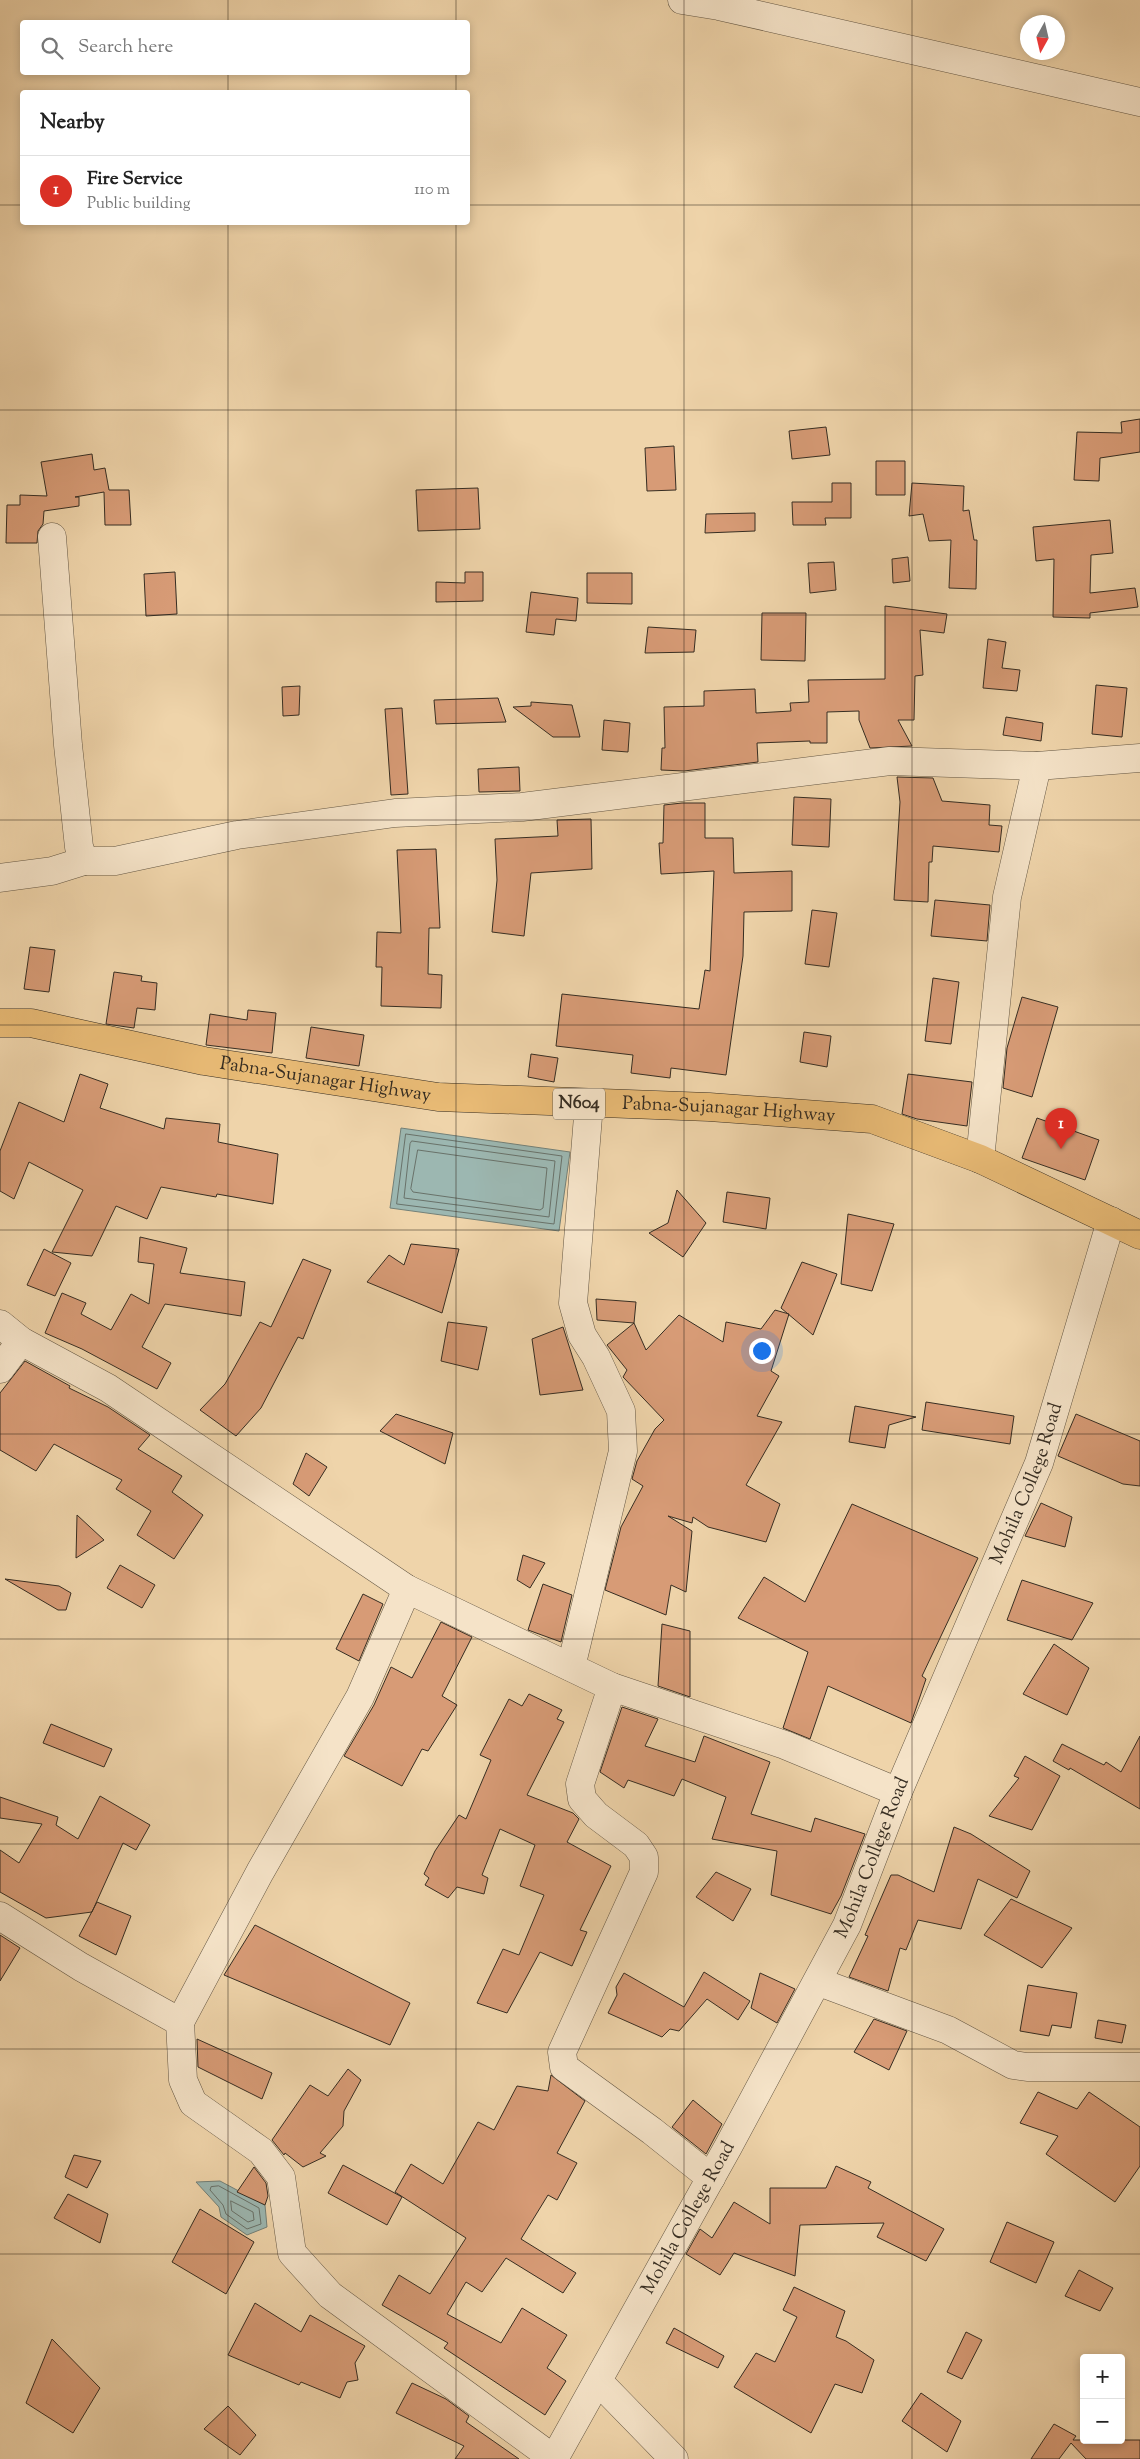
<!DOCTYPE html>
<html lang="en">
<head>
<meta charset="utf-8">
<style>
	:root { --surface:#fff; --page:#f2f2f2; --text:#222; --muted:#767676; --line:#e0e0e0; --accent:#d93025 }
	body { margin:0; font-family:"Sorts Mill Goudy",serif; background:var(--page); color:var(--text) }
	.controls { position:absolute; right:15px; bottom:15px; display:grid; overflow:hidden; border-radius:5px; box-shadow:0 2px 8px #0003 }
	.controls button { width:45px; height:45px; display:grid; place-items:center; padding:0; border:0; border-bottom:1px solid var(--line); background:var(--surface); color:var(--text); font:25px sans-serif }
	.compass { position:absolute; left:1020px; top:15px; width:45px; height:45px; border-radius:50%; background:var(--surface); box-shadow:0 2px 8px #0003; rotate:188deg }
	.you { position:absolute; left:761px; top:1350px; width:18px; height:18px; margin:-12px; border:4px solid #fff; border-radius:50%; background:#1a73e8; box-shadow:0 0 0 8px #1a73e833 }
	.badge { display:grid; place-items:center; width:32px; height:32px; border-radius:50%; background:var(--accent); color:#fff; font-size:16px; font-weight:700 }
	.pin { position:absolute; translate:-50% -41px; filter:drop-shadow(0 1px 2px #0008) }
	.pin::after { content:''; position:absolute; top:26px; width:18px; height:15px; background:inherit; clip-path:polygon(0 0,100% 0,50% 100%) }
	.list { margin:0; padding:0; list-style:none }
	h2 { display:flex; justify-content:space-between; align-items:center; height:65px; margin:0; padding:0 20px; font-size:21px }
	h2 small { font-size:16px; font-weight:400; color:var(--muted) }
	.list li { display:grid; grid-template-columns:32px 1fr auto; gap:15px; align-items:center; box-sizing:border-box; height:70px; padding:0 20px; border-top:1px solid var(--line) }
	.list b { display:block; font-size:19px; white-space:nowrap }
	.list p { margin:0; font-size:16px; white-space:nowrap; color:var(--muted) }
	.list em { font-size:16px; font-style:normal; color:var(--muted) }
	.icon { flex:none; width:28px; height:28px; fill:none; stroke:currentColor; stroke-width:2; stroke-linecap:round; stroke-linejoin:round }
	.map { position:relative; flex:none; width:1140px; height:2459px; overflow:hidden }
	.search { position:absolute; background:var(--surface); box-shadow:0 2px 8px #0003; left:20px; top:20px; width:450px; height:55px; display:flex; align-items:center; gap:12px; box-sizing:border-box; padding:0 18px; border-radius:5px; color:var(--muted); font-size:19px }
	.panel { position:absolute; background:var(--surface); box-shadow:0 2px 8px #0003; left:20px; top:90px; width:450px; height:135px; border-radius:5px }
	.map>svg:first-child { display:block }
	.water { fill:#9cb7b1; stroke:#738078 }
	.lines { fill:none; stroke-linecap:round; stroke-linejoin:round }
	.shore { stroke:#69726a; stroke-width:1 }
	.building { fill:#d79b76; stroke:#362d22 }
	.minor-casing { stroke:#645744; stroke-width:29 }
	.highway-casing { stroke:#362d22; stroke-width:29 }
	.minor { stroke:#f5e3c8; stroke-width:28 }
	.highway { stroke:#e8ba75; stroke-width:28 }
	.grid { fill:none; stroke:#362d22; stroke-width:1; stroke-opacity:0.55 }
	.labels { text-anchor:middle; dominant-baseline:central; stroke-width:5; stroke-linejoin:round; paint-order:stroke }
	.shield { fill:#f5e3c8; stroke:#6f6454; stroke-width:1 }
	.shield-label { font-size:18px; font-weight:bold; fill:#362d22 }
	.street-label { font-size:19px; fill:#362d22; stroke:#f5e3c8 }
</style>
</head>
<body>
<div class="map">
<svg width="1140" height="2459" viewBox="0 0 1140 2459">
	<rect width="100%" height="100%" fill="#efd4aa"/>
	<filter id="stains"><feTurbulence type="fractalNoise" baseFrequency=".004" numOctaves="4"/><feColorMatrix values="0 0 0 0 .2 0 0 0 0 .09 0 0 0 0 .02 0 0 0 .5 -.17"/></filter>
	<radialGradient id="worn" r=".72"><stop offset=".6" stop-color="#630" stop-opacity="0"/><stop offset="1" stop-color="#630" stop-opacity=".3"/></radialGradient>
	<path class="water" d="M401 1128 570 1152 559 1231 390 1208Z
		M220 2181 265 2205 267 2227 247 2235 221 2217 219 2207 196 2182Z"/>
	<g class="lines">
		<path class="shore" d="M406 1134 562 1156 554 1224 397 1204Z
			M412 1141 555 1161 549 1217 404 1198 410 1144Z
			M418 1150 547 1168 543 1208 540 1210 413 1192 411 1189Z
			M219 2186 259 2208 261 2224 247 2229 226 2214 223 2205 210 2190 211 2187Z
			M231 2201 253 2212 254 2220 248 2222 232 2211Z"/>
	</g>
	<path class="building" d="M1140 419V452L1100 458 1099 481 1074 480 1077 432 1122 433 1121 422Z
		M826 427 830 455 792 459 789 431Z
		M674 446 676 490 647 491 645 448Z
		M92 454 94 470 105 468 109 490H129L131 525H105L104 492 75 497H79V506L44 511 43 524 38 531 37 543H6L7 505H20V495L47 496 41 462Z
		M876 461H905V495H876Z
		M832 483H851V518H825L826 525H793L792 502H832Z
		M912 483 964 486 963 511 969 510 974 540H977L976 589 949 588 951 540 929 541 923 514 909 516Z
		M478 488 480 529 418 531 416 490Z
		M755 513V531L705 533 706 514Z
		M1110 520 1113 553 1091 555 1090 593 1135 588 1138 607 1090 613V618L1053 617 1054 559 1036 561 1033 527Z
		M908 557 910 581 893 583 892 559Z
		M834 562 836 590 810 593 808 563Z
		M175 572 177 614 146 616 144 574Z
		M465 572H483V601L436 602V582L465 583Z
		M587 573H632V604L587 603Z
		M531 592 578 598 576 621 556 619 554 635 526 632Z
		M885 606 947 614 944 633 920 630 923 675 915 676 914 720H898L912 746 870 748 859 720V711L827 712V743H810V741L757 743 758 762 684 771 661 770 662 748H665L664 707 704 706V691L755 689 756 713 791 711 790 703 809 702 808 680 885 679Z
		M762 613H806L805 661 761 660Z
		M648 627 696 630 694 652 645 653Z
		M988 639 1006 642 1002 668 1020 670 1017 691 983 688Z
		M1096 685 1127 688 1122 737 1092 734Z
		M300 686 299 715 283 716 282 687Z
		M498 698 506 722 436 724 434 700Z
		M531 702 572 705 580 737H553L513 707 531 706Z
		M402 708 408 794 391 795 385 709Z
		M1006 717 1043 723 1041 741 1003 735Z
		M604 720 630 723 628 752 602 750Z
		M519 767 520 791 479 792 478 769Z
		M897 777 933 778 942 801 990 805 989 825 1002 826 999 852 933 846 932 862H929L928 902 894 900 900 802Z
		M794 797 831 799 829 847 792 845Z
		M682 803H705V838H733L734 873 792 871V911L744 912 743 956 726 1075 671 1068 670 1078 631 1073 633 1055 556 1046 562 994 699 1009 705 970 710 971 714 871 661 874 659 843H663L664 805Z
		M591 819 592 869 531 873 524 936 492 932 497 880 495 839 558 836 557 820Z
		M436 849 440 928H429L428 974 442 975 441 1008 381 1006 382 967H376L377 932 401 933 397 850Z
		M935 900 990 905 987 941 931 936Z
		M812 910 837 913 829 967 805 964Z
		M30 947 55 950 49 992 24 989Z
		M114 972 142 976 141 981 157 983 155 1010 137 1008 134 1028 106 1024Z
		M933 978 959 982 951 1044 925 1041Z
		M1022 997 1058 1007 1032 1097 1003 1088 1007 1048Z
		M248 1010 276 1013 272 1053 206 1045 210 1014 247 1020Z
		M311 1027 364 1035 359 1066 306 1058Z
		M804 1032 831 1036 827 1067 800 1062Z
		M531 1054 558 1058 554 1082 528 1077Z
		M80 1074 108 1084 100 1108 164 1129 166 1118 220 1124 218 1142 278 1154 273 1204 217 1194 216 1197 161 1187 147 1219 116 1206 92 1256 52 1252 83 1190 29 1162 14 1199 0 1191V1151L19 1102 64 1122Z
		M908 1074 972 1082 967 1126 917 1119 902 1114Z
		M1037 1118 1099 1140 1085 1180 1022 1158Z
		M677 1190 706 1223 683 1257 649 1233 668 1223Z
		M727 1192 770 1198 766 1229 723 1222Z
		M848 1214 894 1224 872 1291 841 1284Z
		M140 1237 187 1248 180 1273 245 1282 241 1316 165 1304 142 1347 171 1363 157 1389 82 1349 45 1333 62 1293 86 1303 81 1314 111 1330 131 1294 149 1304 154 1264 138 1262Z
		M411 1244 459 1249 442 1313 367 1282 389 1255 404 1265Z
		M44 1249 71 1263 55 1296 27 1285Z
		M303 1259 331 1270 303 1339 298 1337 261 1408 236 1436 200 1410 225 1384 260 1322 271 1327Z
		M802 1262 837 1274 813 1335 781 1308Z
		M596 1299 636 1302 634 1323 597 1320Z
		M775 1310 789 1314 771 1371 779 1376 757 1416 782 1422 746 1485 780 1504 766 1542 708 1527 693 1517 692 1523 668 1516 692 1531 686 1592 671 1585 666 1615 605 1590 621 1527 643 1486 632 1479 637 1461 655 1429 664 1420 623 1377 627 1370 607 1345 634 1323 646 1350 679 1315 723 1342 726 1322 761 1329Z
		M448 1322 487 1327 478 1370 441 1361Z
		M563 1327 583 1390 540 1395 532 1339Z
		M25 1361 70 1386 69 1388 108 1407 150 1435 138 1449 182 1476 172 1492 203 1515 174 1559 137 1535 151 1511 116 1489 122 1480 54 1444 36 1471 0 1450V1393Z
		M926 1402 1014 1416 1010 1444 922 1430Z
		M855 1406 916 1417 889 1425 885 1448 849 1442Z
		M396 1414 453 1433 445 1464 380 1431Z
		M1076 1414 1140 1441V1486L1123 1484 1058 1456Z
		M306 1453 327 1467 309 1496 293 1484Z
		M1041 1503 1072 1517 1065 1547 1025 1536Z
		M852 1504 978 1558 922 1676 926 1679 911 1723 828 1686 810 1739 783 1728 808 1652 738 1618 764 1577 805 1602Z
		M77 1515 104 1540 76 1558Z
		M523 1555 545 1563 530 1588 517 1580Z
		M120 1565 155 1585 142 1608 107 1588Z
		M5 1579 59 1586 71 1593 66 1610H58Z
		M1022 1580 1093 1603 1072 1640 1007 1620Z
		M543 1584 572 1595 561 1642 528 1630Z
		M363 1594 383 1604 359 1661 336 1649Z
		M441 1622 472 1637 442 1696 457 1705 428 1751 422 1749 402 1786 344 1756 374 1705 391 1667 412 1678Z
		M662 1624 690 1631V1697L658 1686Z
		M1054 1644 1089 1668 1067 1715 1023 1694Z
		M529 1694 562 1710 557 1719 564 1722 527 1795 573 1813 579 1819 567 1842 611 1866 580 1930 587 1932 572 1966 540 1952 507 2013 477 2003 503 1949 519 1955 544 1895 520 1886 535 1845 500 1829 482 1875 488 1878 484 1894 457 1887 448 1898 425 1885 429 1878 424 1874 435 1851 459 1815 466 1819 491 1760 480 1755 509 1699 522 1706Z
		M622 1707 658 1719 645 1746 695 1762 704 1736 770 1762 751 1814 811 1832 815 1818 865 1834 841 1896 831 1914 771 1895 777 1851 712 1839 726 1797 682 1779 674 1796 628 1780 624 1788 600 1772Z
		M51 1724 112 1749 104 1767 43 1743Z
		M1140 1736V1809L1070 1768 1069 1770 1053 1761 1062 1744 1104 1765 1106 1762 1121 1772Z
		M1025 1756 1060 1776 1032 1830 989 1816 1019 1778 1014 1776Z
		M100 1796 150 1825 136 1850 123 1843 92 1912 46 1918 0 1892V1850L19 1863 42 1824 0 1818V1797L58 1817 56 1825 78 1839Z
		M954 1827 971 1834 1030 1871 1017 1898 978 1879 961 1929 918 1920 906 1950 900 1948 888 1991 849 1977 868 1936 865 1935 891 1875H898L934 1892Z
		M716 1872 751 1889 733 1921 696 1897Z
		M1011 1899 1072 1928 1042 1968 984 1935Z
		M97 1902 131 1916 116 1955 79 1936Z
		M255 1925 410 2003 390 2045 224 1975Z
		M0 1935 20 1948 0 1981Z
		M704 1972 750 2001 738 2020 707 1999 679 2031 670 2029 662 2037 608 2013 617 1995 616 1987 624 1973 684 2007Z
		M760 1973 795 1989 777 2023 751 2008Z
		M1028 1985 1077 1993 1071 2028 1052 2025 1049 2036 1020 2031Z
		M874 2019 907 2031 889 2070 854 2052Z
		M1098 2020 1126 2025 1122 2043 1095 2038Z
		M197 2039 272 2073 262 2099 198 2067Z
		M348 2069 361 2080 344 2111 343 2126 320 2153 326 2156 303 2167 285 2153 284 2155 272 2140 310 2085 328 2096Z
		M551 2075 585 2101 557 2153 577 2163 557 2200 548 2195 521 2239 576 2273 563 2293 506 2258 482 2292 466 2282 447 2314 501 2343 522 2308 567 2335 547 2368 566 2381 545 2415 444 2348 448 2343 382 2305 399 2275 430 2294 466 2238 395 2192 411 2164 443 2184 478 2122 494 2130 517 2086 548 2091Z
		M1038 2092 1077 2109 1089 2092 1140 2127V2166L1115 2202 1046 2154 1058 2136 1020 2123Z
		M693 2100 722 2124 706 2154 672 2127Z
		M74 2155 101 2161 87 2188 65 2177Z
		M343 2165 402 2197 387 2225 328 2193Z
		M836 2166 871 2182 868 2188 944 2229 926 2261 877 2237 884 2223 800 2225 795 2276 734 2253 720 2275 686 2254 700 2229 712 2238 734 2202 770 2224V2188H826Z
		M254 2167 266 2183 268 2196 265 2205 237 2192Z
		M68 2194 108 2214 100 2243 54 2218Z
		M200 2209 254 2242 226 2294 172 2262Z
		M1007 2222 1054 2242 1036 2283 990 2262Z
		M1079 2270 1113 2288 1100 2311 1065 2296Z
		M794 2287 845 2311 836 2337 846 2341 874 2360 862 2393 835 2384 811 2433 734 2387 756 2353 775 2362 797 2317 783 2310Z
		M255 2303 301 2332 310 2315 365 2346 355 2363 358 2380 347 2382 340 2398 301 2382 299 2385 228 2355Z
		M674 2328 724 2356 718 2368 666 2343Z
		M966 2332 982 2340 962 2379 947 2372Z
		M52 2339 100 2388 73 2433 26 2403Z
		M412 2383 446 2399 469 2416 466 2422 519 2459H455L464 2446 396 2413Z
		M921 2393 961 2421 947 2452 902 2421Z
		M228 2406 256 2435 240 2455 204 2429Z
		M1054 2424 1076 2436 1073 2440H1140V2459H1086L1071 2443 1059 2459H1031Z"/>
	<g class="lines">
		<g class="minor-casing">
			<g id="minor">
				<path d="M682 0 719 6 1140 102"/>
				<path d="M52 537 68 745 79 847 84 861H115L237 835 395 813 522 807 890 761 1037 766 1140 758"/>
				<path d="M0 878 52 871 84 861"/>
				<path d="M980 1159 1007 897 1037 766"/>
				<path d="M0 1324 21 1341 108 1388 407 1589 612 1687 785 1745 898 1792"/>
				<path d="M0 1369 21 1341"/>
				<path d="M571 1667 623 1451 621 1411 596 1357 582 1335 573 1303 589 1104"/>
				<path d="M612 1687 580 1784 582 1799 596 1815 636 1845 644 1857V1872L562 2052 564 2067 652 2131 711 2178"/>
				<path d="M0 1916 81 1967 180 2022 183 2080 193 2103 261 2151 281 2177 292 2253 330 2295 554 2459"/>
				<path d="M819 1982 948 2030 1013 2065 1027 2067H1140"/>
				<path d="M180 2022 260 1872 360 1697 407 1589"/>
				<path d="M598 2381 674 2459"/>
				<path id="s1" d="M554 2459 728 2147 847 1925 898 1792 1039 1463 1111 1221"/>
			</g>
		</g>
		<g class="highway-casing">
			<g id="highway">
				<path id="s2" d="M0 1023H31L204 1061 438 1097 709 1107 872 1119 980 1159 1140 1235"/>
			</g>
		</g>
		<use href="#minor" class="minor"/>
		<use href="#highway" class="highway"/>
	</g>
	<path class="grid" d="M228 0V22M456 0V22M684 0V2459M912 0V2459M228 72V92M456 72V92M0 205H22M468 205H1140M228 222V2459M456 222V2459M0 410H1140M0 615H1140M0 820H1140M0 1025H1140M0 1230H1140M0 1434H1140M0 1639H1140M0 1844H1140M0 2049H1140M0 2254H1140"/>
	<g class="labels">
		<rect class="shield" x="553" y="1088.5" width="52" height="31" rx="4"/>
		<g class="shield-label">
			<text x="579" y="1104">N604</text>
		</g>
		<g class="street-label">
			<text stroke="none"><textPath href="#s2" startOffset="331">Pabna-Sujanagar Highway</textPath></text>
			<text stroke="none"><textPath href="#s2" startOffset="736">Pabna-Sujanagar Highway</textPath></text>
			<text stroke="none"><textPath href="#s1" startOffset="1086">Mohila College Road</textPath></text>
			<text stroke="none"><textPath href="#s1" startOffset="681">Mohila College Road</textPath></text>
			<text stroke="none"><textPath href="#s1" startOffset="276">Mohila College Road</textPath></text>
		</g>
	</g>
	<rect width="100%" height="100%" filter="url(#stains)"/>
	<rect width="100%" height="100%" fill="url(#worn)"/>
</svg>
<div class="controls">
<button>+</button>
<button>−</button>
</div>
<svg class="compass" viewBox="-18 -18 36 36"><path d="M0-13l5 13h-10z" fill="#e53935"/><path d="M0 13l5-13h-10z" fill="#767676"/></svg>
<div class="you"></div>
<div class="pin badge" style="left:1061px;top:1149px">1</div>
<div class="search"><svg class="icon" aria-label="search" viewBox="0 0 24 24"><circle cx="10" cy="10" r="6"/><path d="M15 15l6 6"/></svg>Search here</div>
<section class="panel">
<h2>Nearby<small></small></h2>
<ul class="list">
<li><span class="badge">1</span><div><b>Fire Service</b><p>Public building</p></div><em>110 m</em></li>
</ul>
</section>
</div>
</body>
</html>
